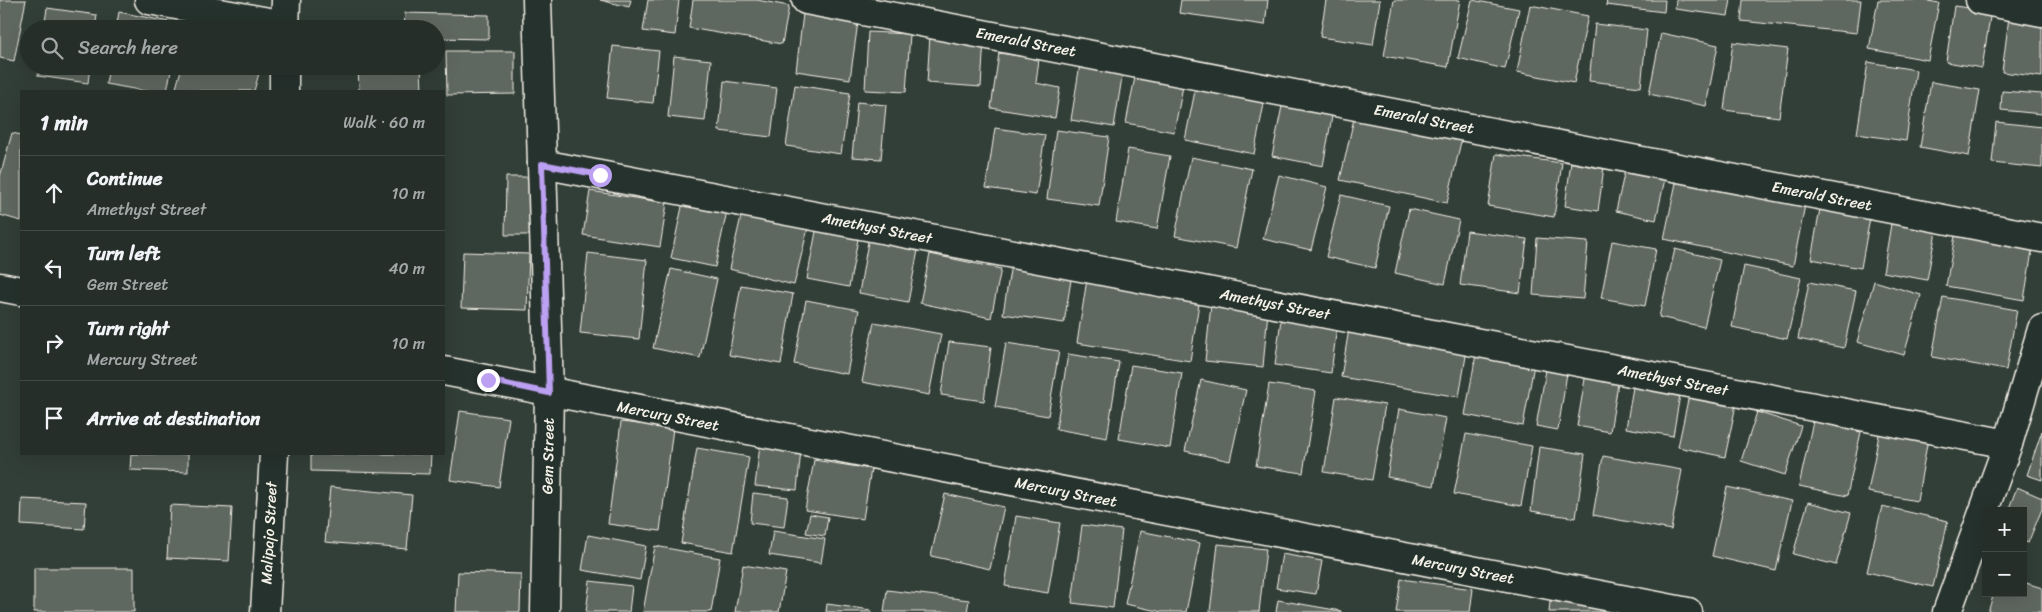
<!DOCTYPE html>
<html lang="en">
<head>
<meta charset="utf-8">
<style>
	:root { --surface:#262e2a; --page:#2e3632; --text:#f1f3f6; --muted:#a4a8a8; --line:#424a47 }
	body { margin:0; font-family:Sriracha,sans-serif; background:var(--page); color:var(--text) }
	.controls { position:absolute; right:15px; bottom:15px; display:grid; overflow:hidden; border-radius:0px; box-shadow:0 5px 20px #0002 }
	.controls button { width:45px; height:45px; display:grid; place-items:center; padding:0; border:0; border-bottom:1px solid var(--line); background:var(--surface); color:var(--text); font:25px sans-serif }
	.stop { position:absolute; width:15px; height:15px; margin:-11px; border:4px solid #bca0f2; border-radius:50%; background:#fff }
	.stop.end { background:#bca0f2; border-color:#fff; box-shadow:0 1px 5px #0008 }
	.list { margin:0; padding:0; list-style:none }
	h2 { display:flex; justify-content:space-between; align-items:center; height:65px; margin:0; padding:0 20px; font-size:21px }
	h2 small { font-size:16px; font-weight:400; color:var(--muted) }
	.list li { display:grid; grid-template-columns:32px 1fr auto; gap:15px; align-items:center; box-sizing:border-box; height:75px; padding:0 20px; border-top:1px solid var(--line) }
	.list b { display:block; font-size:19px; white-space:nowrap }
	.list p { margin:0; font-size:16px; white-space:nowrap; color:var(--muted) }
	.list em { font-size:16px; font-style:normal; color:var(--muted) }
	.icon { flex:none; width:28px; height:28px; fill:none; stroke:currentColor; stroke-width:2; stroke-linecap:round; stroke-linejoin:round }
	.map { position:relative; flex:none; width:2042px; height:612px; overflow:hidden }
	.search { position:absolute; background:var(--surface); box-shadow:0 5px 20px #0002; left:20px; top:20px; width:425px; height:55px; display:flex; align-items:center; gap:12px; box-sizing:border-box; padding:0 18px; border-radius:28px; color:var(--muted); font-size:19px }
	.panel { position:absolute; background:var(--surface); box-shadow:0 5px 20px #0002; left:20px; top:90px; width:425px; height:365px; border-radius:0px }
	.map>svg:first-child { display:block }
	.building { fill:#5f6861; stroke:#f4f1e8 }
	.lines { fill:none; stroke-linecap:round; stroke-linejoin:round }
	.street-casing { stroke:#f4f1e8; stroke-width:31 }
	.secondary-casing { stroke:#f4f1e8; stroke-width:31 }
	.street { stroke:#26332d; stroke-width:28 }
	.secondary { stroke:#26332d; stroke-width:28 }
	.route { stroke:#bca0f2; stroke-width:6 }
	.labels { text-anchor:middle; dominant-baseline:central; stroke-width:4; stroke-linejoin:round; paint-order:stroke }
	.street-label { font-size:15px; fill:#f4f1e8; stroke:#26332d }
</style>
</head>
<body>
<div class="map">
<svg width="2042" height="612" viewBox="0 0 2042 612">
	<rect width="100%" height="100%" fill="#323e38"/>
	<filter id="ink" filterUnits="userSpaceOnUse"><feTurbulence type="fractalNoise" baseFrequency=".02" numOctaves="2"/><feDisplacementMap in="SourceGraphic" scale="10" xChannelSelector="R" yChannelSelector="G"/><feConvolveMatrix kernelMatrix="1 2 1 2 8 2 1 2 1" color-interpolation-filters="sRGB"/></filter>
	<g filter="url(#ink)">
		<path class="building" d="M0 0H26L14 61 0 58Z
			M600 0H631L629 7Z
			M648 0H679L675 35 643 31Z
			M693 0H757L789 6 782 44 689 28Z
			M1181 0H1268L1265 25 1179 13Z
			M1326 0H1380L1373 45 1320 37Z
			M1394 0H1460L1448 67 1384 56Z
			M1472 0 1519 9 1505 69 1458 58Z
			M1607 0H1665L1664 12 1606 5Z
			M1676 0H1731L1728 16 1675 9Z
			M1743 0H1861L1857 33 1741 21Z
			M1878 0H1923L1939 3 1928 60 1869 49Z
			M1530 5 1588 16 1574 83 1517 72Z
			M1954 6 1991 11 1982 68 1946 62Z
			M47 8 97 15 95 29H44Z
			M119 12 180 24 179 29H116Z
			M405 13 489 15V39L436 38V29H404Z
			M803 14 858 22 850 79 796 71Z
			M2009 17 2042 22V77L2002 72Z
			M1595 24 1647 30 1641 87 1589 81Z
			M868 32 910 34 906 92 865 90Z
			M1661 33 1718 45 1706 106 1649 94Z
			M930 35 984 39 981 87 927 83Z
			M1733 42 1788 49 1779 117 1724 110Z
			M613 46 659 51 653 103 607 98Z
			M446 51H515V94L447 95Z
			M999 53 1039 59 1036 83 1060 88 1055 118 991 108Z
			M674 56 711 60 705 121 668 117Z
			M1868 62 1916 70 1906 141 1857 134Z
			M1080 64 1123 71 1114 127 1071 120Z
			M39 66H90L88 83 38 76Z
			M109 66H172L167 91H145L106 84Z
			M182 66H261L254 91H188L176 88Z
			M358 66H421L422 91H359Z
			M1136 72 1184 81 1174 132 1126 123Z
			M724 81 777 88 771 137 719 131Z
			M1931 82 1980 90 1969 156 1920 147Z
			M795 85 850 93 841 154 786 146Z
			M1196 86 1265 99 1254 154 1185 140Z
			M2002 91 2042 94V114L2001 110Z
			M1283 101 1333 111 1323 166 1272 156Z
			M857 102 886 105 881 159 852 157Z
			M1355 114 1462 137 1447 203 1340 180Z
			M1996 122 2042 127V168L1992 163Z
			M995 128 1045 135 1036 195 986 188Z
			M1056 130 1109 137 1099 206 1047 199Z
			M12 133 21 135V221L0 215V177Z
			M1128 149 1170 156 1157 229 1116 222Z
			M1496 154 1562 163 1554 217 1488 206Z
			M1572 155 1605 160 1598 211 1565 206Z
			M1191 157 1252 169 1236 248 1175 236Z
			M1626 165 1666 174 1656 220 1616 211Z
			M1279 175 1327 187 1311 250 1263 239Z
			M506 177H533L532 235H505Z
			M1677 178 1805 205 1793 266 1664 239Z
			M590 191 667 203 660 247 583 235Z
			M1341 195 1389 206 1375 268 1326 257Z
			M683 202 727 211 715 267 671 258Z
			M1821 203 1871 212 1861 268 1811 259Z
			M743 208 809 224 794 285 729 269Z
			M1409 209 1459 220 1445 284 1395 273Z
			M1892 218 1937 226 1927 280 1883 272Z
			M817 226 859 234 849 287 807 279Z
			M1956 230 2033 245 2024 300 1946 286Z
			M1467 231 1527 239 1520 293 1460 285Z
			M869 236 919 245 908 302 859 293Z
			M1537 238 1588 242 1583 299 1533 295Z
			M1612 241 1656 249 1645 306 1601 298Z
			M1675 249 1720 260 1704 327 1659 317Z
			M463 252 529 254 527 310 461 308Z
			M588 253 647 260 639 339 580 333Z
			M930 254 1001 269 991 318 920 303Z
			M1011 264 1072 274 1064 323 1003 314Z
			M1744 266 1801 278 1787 339 1732 327Z
			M671 269 717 279 700 358 653 348Z
			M1087 279 1200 297 1190 361 1077 343Z
			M1874 281 1921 295 1904 355 1857 342Z
			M1809 282 1856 291 1844 348 1798 339Z
			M741 285 793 294 781 364 729 355Z
			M1943 297 2017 310 2006 370 1932 357Z
			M806 300 859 310 847 374 794 364Z
			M1211 305 1268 311 1263 367 1205 361Z
			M1281 319 1337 326 1331 373 1275 365Z
			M874 322 941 334 929 395 862 382Z
			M1349 329 1467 350 1459 397 1341 377Z
			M949 342 991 347 984 401 941 395Z
			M1006 343 1059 351 1048 416 995 407Z
			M1477 349 1535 359 1523 426 1465 415Z
			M1068 354 1119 362 1107 438 1056 429Z
			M1131 365 1182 373 1170 448 1119 439Z
			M1546 370 1567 373 1558 430 1536 426Z
			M1586 373 1619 378 1610 432 1577 426Z
			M1201 380 1246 390 1230 461 1185 451Z
			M1269 384 1316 391 1303 473 1256 466Z
			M1633 387 1680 395 1673 436 1626 428Z
			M1689 395 1736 405 1725 457 1678 447Z
			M1336 397 1385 405 1372 480 1324 472Z
			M1399 409 1446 418 1434 486 1387 477Z
			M460 411 509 418 499 487 450 480Z
			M1757 412 1801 426 1785 475 1741 461Z
			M1813 421 1861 432 1847 496 1799 486Z
			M621 422 673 428 660 531 608 524Z
			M1881 424 1929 433 1917 501 1868 492Z
			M2042 431V480L2027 475Z
			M1466 434 1532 446 1521 506 1454 494Z
			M760 445 801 450 797 490 755 486Z
			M1539 447 1585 454 1576 518 1531 511Z
			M697 448 749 457 733 552 681 543Z
			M131 454H188V472L130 470Z
			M311 454H431L430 474 311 471Z
			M1603 456 1682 470 1671 530 1593 515Z
			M814 460 871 469 863 519 805 510Z
			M330 487 412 495 407 549 325 542Z
			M1727 487 1792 501 1776 571 1712 556Z
			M2017 487 2042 498V509L2028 543 2023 541V511H2008Z
			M753 493 788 497 784 527 750 523Z
			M945 494 1004 507 990 569 931 556Z
			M22 499 86 502 84 529 21 525Z
			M1808 502 1851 513 1836 565 1793 554Z
			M170 505 232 508 229 561 167 558Z
			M1882 506 1948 521 1933 587 1867 572Z
			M810 514 828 517 825 536 806 533Z
			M1016 516 1060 523 1048 593 1005 586Z
			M1082 525 1122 530 1113 608 1072 603Z
			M773 531 825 539 821 563 769 555Z
			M1140 531 1200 543 1186 612H1162L1125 604Z
			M588 535 646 546 640 580 582 570Z
			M1218 544 1266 549 1259 612H1210Z
			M655 546 720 558 711 612H643Z
			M1282 554 1322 561 1316 594 1276 588Z
			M743 565 786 572 779 612H735Z
			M34 568H134V612H34Z
			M458 572 521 574 520 612H456Z
			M1401 579 1473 589 1470 612H1396Z
			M590 581 632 586 629 612H586Z
			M2023 582 2042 588V612H1988L1994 593H2023Z
			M887 590 969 600 967 612H884Z
			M1278 600 1341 611V612H1276Z
			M1550 601 1613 609 1612 612H1549Z
			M827 604 871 610V612H826Z"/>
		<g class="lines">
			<g class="street-casing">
				<path id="street" d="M149 0 285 25
					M806 0 2042 238
					M1980 0 2042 12
					M285 29 286 0
					M284 91V66
					M542 164 2008 444
					M0 287 21 291
					M444 371 1688 612
					M265 612 274 454"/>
			</g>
			<g class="secondary-casing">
				<path id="secondary" d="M537 0 549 393 545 612
					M1947 612 2008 444 2042 329"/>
			</g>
			<use href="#street" class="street"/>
			<use href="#secondary" class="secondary"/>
		</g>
	</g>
	<g class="lines" filter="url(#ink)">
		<path class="route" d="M488 380 549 393 542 164 600 175"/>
	</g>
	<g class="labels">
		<g class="street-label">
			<text transform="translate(1026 42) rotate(11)">Emerald Street</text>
			<text transform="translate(1424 119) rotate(11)">Emerald Street</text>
			<text transform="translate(1822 196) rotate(11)">Emerald Street</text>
			<text transform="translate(877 228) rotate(11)">Amethyst Street</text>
			<text transform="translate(1275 304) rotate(11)">Amethyst Street</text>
			<text transform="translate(1673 380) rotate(11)">Amethyst Street</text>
			<text transform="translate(668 416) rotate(11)">Mercury Street</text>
			<text transform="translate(548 456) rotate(-89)">Gem Street</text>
			<text transform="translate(1066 492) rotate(11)">Mercury Street</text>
			<text transform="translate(269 533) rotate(-87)">Malipajo Street</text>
			<text transform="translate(1463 569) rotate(11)">Mercury Street</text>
		</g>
	</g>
</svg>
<div class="controls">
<button>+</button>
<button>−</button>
</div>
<div class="stop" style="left:600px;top:175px"></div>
<div class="stop end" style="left:488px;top:380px"></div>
<div class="search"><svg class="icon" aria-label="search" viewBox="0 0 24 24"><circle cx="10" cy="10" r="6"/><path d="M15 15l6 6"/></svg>Search here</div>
<section class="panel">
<h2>1 min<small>Walk · 60 m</small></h2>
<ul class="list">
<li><svg class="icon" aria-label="ahead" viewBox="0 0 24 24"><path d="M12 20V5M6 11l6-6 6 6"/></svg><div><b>Continue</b><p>Amethyst Street</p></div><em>10 m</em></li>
<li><svg class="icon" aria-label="left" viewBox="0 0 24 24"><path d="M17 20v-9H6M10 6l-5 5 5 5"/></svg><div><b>Turn left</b><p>Gem Street</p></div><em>40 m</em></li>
<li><svg class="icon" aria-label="right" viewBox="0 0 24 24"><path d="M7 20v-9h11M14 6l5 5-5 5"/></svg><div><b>Turn right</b><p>Mercury Street</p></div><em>10 m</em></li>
<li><svg class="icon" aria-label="arrive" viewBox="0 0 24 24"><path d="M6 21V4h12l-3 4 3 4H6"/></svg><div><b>Arrive at destination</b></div></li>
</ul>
</section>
</div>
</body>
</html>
